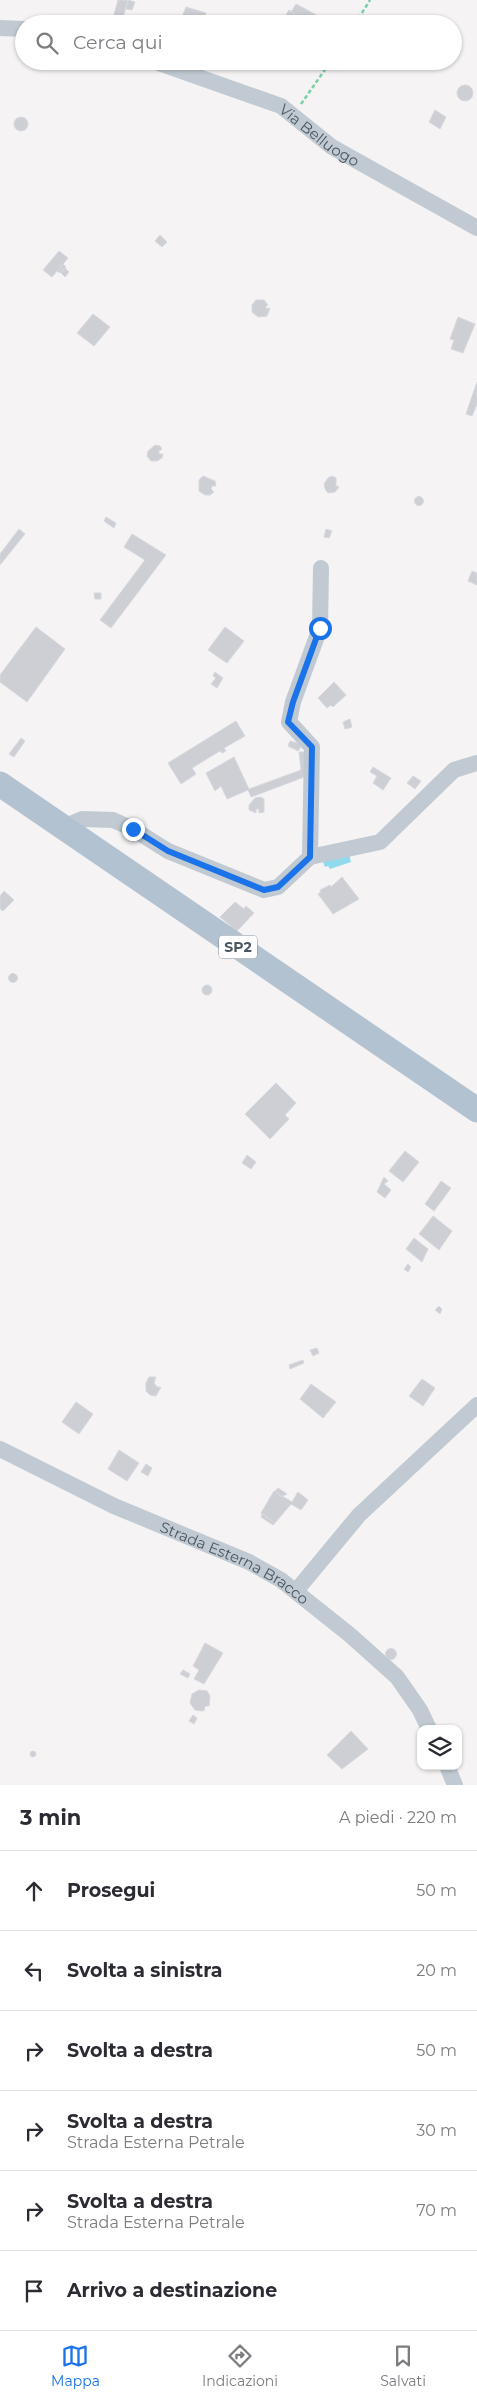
<!DOCTYPE html>
<html lang="it">
<head>
<meta charset="utf-8">
<style>
	:root { --surface:#fff; --page:#f2f2f3; --text:#2b2b33; --muted:#7c7c81; --line:#e1e1e2; --accent:#1a73e8 }
	body { margin:0; font-family:Montserrat,sans-serif; background:var(--page); color:var(--text) }
	.controls { position:absolute; right:15px; bottom:15px; display:grid; overflow:hidden; border-radius:10px; box-shadow:0 1px 4px #0004 }
	.controls button { width:45px; height:45px; display:grid; place-items:center; padding:0; border:0; border-bottom:1px solid var(--line); background:var(--surface); color:var(--text); font:25px sans-serif }
	.stop { position:absolute; width:15px; height:15px; margin:-11px; border:4px solid #1a73e8; border-radius:50%; background:#fff }
	.stop.end { background:#1a73e8; border-color:#fff; box-shadow:0 1px 5px #0008 }
	.list { margin:0; padding:0; list-style:none }
	h2 { display:flex; justify-content:space-between; align-items:center; height:65px; margin:0; padding:0 20px; font-size:21px }
	h2 small { font-size:16px; font-weight:400; color:var(--muted) }
	.list li { display:grid; grid-template-columns:32px 1fr auto; gap:15px; align-items:center; box-sizing:border-box; height:80px; padding:0 20px; border-top:1px solid var(--line) }
	.list b { display:block; font-size:19px; white-space:nowrap }
	.list p { margin:0; font-size:16px; white-space:nowrap; color:var(--muted) }
	.list em { font-size:16px; font-style:normal; color:var(--muted) }
	.icon { flex:none; width:28px; height:28px; fill:none; stroke:currentColor; stroke-width:2; stroke-linecap:round; stroke-linejoin:round }
	.map { position:relative; flex:none; width:477px; height:1785px; overflow:hidden }
	.search { position:absolute; background:var(--surface); box-shadow:0 1px 4px #0004; left:15px; right:15px; top:15px; height:55px; display:flex; align-items:center; gap:12px; box-sizing:border-box; padding:0 18px; border-radius:28px; color:var(--muted); font-size:19px }
	.sheet { height:545px; background:var(--surface) }
	nav { display:flex; justify-content:space-around; align-items:center; box-sizing:border-box; height:70px; border-top:1px solid var(--line); background:var(--surface); font-size:14px; color:var(--muted) }
	nav a { display:grid; justify-items:center; gap:2px }
	nav .on { color:var(--accent) }
	.map>svg:first-child { display:block }
	.water { fill:#90daee }
	.building { fill:#cdcfd5; stroke:#d7d9de }
	.lines { fill:none; stroke-linecap:round; stroke-linejoin:round }
	.path { stroke:#7ad0a6; stroke-width:2.5; stroke-dasharray:4 2.5; stroke-linecap:butt }
	.minor { stroke:#c1cad2; stroke-width:16 }
	.primary { stroke:#b3c2d1; stroke-width:25 }
	.route { stroke:#1a73e8; stroke-width:6 }
	.labels { text-anchor:middle; dominant-baseline:central; stroke-width:4; stroke-linejoin:round; paint-order:stroke }
	.shield { fill:#fff; stroke:#808990; stroke-width:1 }
	.shield-label { font-size:14px; font-weight:bold; fill:#4a5661 }
	.street-label { font-size:15px; fill:#4a5661; stroke:#fff }
</style>
</head>
<body>
<div class="map">
<svg width="477" height="1785" viewBox="0 0 477 1785">
	<rect width="100%" height="100%" fill="#f5f3f3"/>
	<path class="water" d="M349 854 351 862 330 869 328 866 325 867 323 862Z"/>
	<path class="building" d="M118 0H128L122 21 113 18Z
		M128 0 135 2 132 10 126 9Z
		M296 4 322 18 319 24H289L295 14 291 12Z
		M186 7 206 13 202 24 180 22Z
		M289 10 295 14 289 24H281Z
		M457 93a8 8 0 1 1 16 0a8 8 0 1 1-16 0Z
		M435 110 446 117 440 129 429 122Z
		M14 124a7 7 0 1 1 14 0a7 7 0 1 1-14 0Z
		M160 235 167 242 162 247 155 241Z
		M59 251 68 258 52 277 43 270Z
		M63 264 66 267 60 273 57 271Z
		M65 268 69 272 65 277 61 273Z
		M256 300H264L268 305 266 306V309L270 308 267 316 258 317 252 312V305Z
		M93 314 110 327 94 346 77 333Z
		M458 317 475 324 463 353 451 349 454 340 450 339Z
		M477 382V404L472 416 466 414Z
		M155 445 160 446 162 449 159 451V454H163L162 458 157 461H151L147 456 148 451Z
		M203 476 215 481 216 486H212L211 489 214 492 210 495H205L199 491V480Z
		M332 476 336 478V486L339 487 335 492 328 493 325 489 324 484 328 478Z
		M414.5 501a4.5 4.5 0 1 1 9 0a4.5 4.5 0 1 1-9 0Z
		M106 517 116 523 114 528 104 521Z
		M19 529 25 534 0 565V554Z
		M326 529 332 531 329 538 324 537Z
		M132 534 166 555 111 628 100 620 145 560 124 547Z
		M472 571 477 573V585L468 581Z
		M94 593H101V599H95Z
		M36 627 65 649 27 702 0 682V675Z
		M225 627 244 641 227 663 208 650Z
		M215 672 223 678 217 688 211 684 216 678 213 676Z
		M334 682 346 695 333 707 331 705 327 708 318 698Z
		M350 719 352 727 345 729 343 722Z
		M236 721 245 736 224 748 226 751 222 753 220 751 192 768 196 774 181 784 168 763Z
		M21 738 25 741 14 757 9 754Z
		M290 741 297 743 301 747 298 751 288 746Z
		M299 752H306L307 776 251 797 248 790 227 799 221 786 215 791 206 773 234 757 249 789 301 770Z
		M373 767 391 778 383 790 373 783 377 776 370 772Z
		M413 776 421 781 415 789 407 783Z
		M255 798 260 797 264 799V812L259 813V809H256V813L249 810V805Z
		M342 877 359 899 333 914 318 894 321 892 320 890 330 885 331 887Z
		M4 891 14 900 3 911 0 909V896Z
		M235 902 244 909 246 906 254 913 237 931 220 917Z
		M8.5 978a4.5 4.5 0 1 1 9 0a4.5 4.5 0 1 1-9 0Z
		M202 990a5 5 0 1 1 10 0a5 5 0 1 1-10 0Z
		M276 1083 296 1103 285 1115 289 1119 270 1139 245 1114Z
		M405 1151 419 1162 403 1182 389 1171Z
		M247 1155 256 1162 251 1169 242 1163Z
		M384 1177 388 1181 384 1184 391 1190 385 1198 377 1192Z
		M441 1181 451 1188 434 1211 425 1204Z
		M433 1216 452 1231 439 1250 419 1234Z
		M414 1238 428 1249 422 1262 406 1249Z
		M408 1264 411 1267 408 1272 404 1269Z
		M439 1306 442 1309 440 1314 435 1310Z
		M317 1348 319 1353 313 1356 310 1350Z
		M303 1360 304 1363 290 1369 289 1365Z
		M149 1377H156L154 1383 157 1387H161L156 1396 150 1395 146 1391V1383Z
		M422 1379 435 1388 423 1406 409 1396Z
		M311 1384 336 1402 323 1418 300 1399Z
		M76 1402 93 1414 79 1434 62 1422Z
		M119 1450 139 1463 127 1481 108 1469Z
		M146 1464 152 1468 148 1476 141 1472Z
		M278 1488 287 1494 281 1497 275 1491Z
		M274 1491 292 1502 298 1492 308 1500 301 1510 291 1504 275 1523 261 1513Z
		M262 1514 275 1523 273 1525 261 1517Z
		M205 1643 223 1653 204 1684 194 1679 199 1670 193 1666Z
		M385.5 1654a5.5 5.5 0 1 1 11 0a5.5 5.5 0 1 1-11 0Z
		M183 1670 190 1674 188 1678 180 1674Z
		M199 1690 207 1691 210 1696 209 1706H206L204 1708 205 1710 202 1711 195 1710 190 1703 192 1694Z
		M193 1715 197 1718 194 1724 189 1721Z
		M351 1731 368 1749 342 1769 327 1755Z
		M30 1754a3 3 0 1 1 6 0a3 3 0 1 1-6 0Z"/>
	<g class="lines">
		<path class="path" d="M355 24 370 0
			M301 104 331 61"/>
		<g class="minor">
			<path d="M0 28 24 29"/>
			<path id="s1" d="M153 61 281 106 332 147 477 228"/>
			<path d="M63 827 82 819 113 820 133 829 168 851 264 890 278 887 310 857 380 842 454 770 477 763"/>
			<path d="M310 857 312 747 289 722 293 702 320 628 321 568"/>
			<path id="s2" d="M0 1449 114 1506 249 1562 281 1580 350 1635 397 1677 420 1710 429 1729"/>
			<path d="M296 1591 359 1515 477 1405"/>
			<path d="M447 1766 455 1785"/>
		</g>
		<path class="primary" d="M0 784 477 1110"/>
	</g>
	<g class="lines">
		<path class="route" d="M133 829 168 851 264 890 278 887 310 857 312 747 288 722 293 702 320 628"/>
	</g>
	<g class="labels">
		<rect class="shield" x="219" y="935.5" width="38" height="23" rx="4"/>
		<g class="shield-label">
			<text x="238" y="947">SP2</text>
		</g>
		<g class="street-label">
			<text stroke="none"><textPath href="#s1" startOffset="184">Via Belluogo</textPath></text>
			<text stroke="none"><textPath href="#s2" startOffset="261">Strada Esterna Bracco</textPath></text>
		</g>
	</g>
</svg>
<div class="controls">
<button><svg class="icon" aria-label="layers" viewBox="0 0 24 24"><path d="M12 4l9 5-9 5-9-5zM3 14l9 5 9-5"/></svg></button>
</div>
<div class="stop" style="left:320px;top:628px"></div>
<div class="stop end" style="left:133px;top:829px"></div>
<div class="search"><svg class="icon" aria-label="search" viewBox="0 0 24 24"><circle cx="10" cy="10" r="6"/><path d="M15 15l6 6"/></svg>Cerca qui</div>
</div>
<section class="sheet">
<h2>3 min<small>A piedi · 220 m</small></h2>
<ul class="list">
<li><svg class="icon" aria-label="ahead" viewBox="0 0 24 24"><path d="M12 20V5M6 11l6-6 6 6"/></svg><div><b>Prosegui</b></div><em>50 m</em></li>
<li><svg class="icon" aria-label="left" viewBox="0 0 24 24"><path d="M17 20v-9H6M10 6l-5 5 5 5"/></svg><div><b>Svolta a sinistra</b></div><em>20 m</em></li>
<li><svg class="icon" aria-label="right" viewBox="0 0 24 24"><path d="M7 20v-9h11M14 6l5 5-5 5"/></svg><div><b>Svolta a destra</b></div><em>50 m</em></li>
<li><svg class="icon" aria-label="right" viewBox="0 0 24 24"><path d="M7 20v-9h11M14 6l5 5-5 5"/></svg><div><b>Svolta a destra</b><p>Strada Esterna Petrale</p></div><em>30 m</em></li>
<li><svg class="icon" aria-label="right" viewBox="0 0 24 24"><path d="M7 20v-9h11M14 6l5 5-5 5"/></svg><div><b>Svolta a destra</b><p>Strada Esterna Petrale</p></div><em>70 m</em></li>
<li><svg class="icon" aria-label="arrive" viewBox="0 0 24 24"><path d="M6 21V4h12l-3 4 3 4H6"/></svg><div><b>Arrivo a destinazione</b></div></li>
</ul>
</section>
<nav>
<a class="on"><svg class="icon" aria-label="map" viewBox="0 0 24 24"><path d="M3 6l6-2 6 2 6-2v14l-6 2-6-2-6 2zM9 4v14M15 6v14"/></svg>Mappa</a>
<a><svg class="icon" aria-label="directions" viewBox="0 0 24 24"><path d="M12 3l9 9-9 9-9-9zM9 14v-3h6M13 9l2 2-2 2"/></svg>Indicazioni</a>
<a><svg class="icon" aria-label="saved" viewBox="0 0 24 24"><path d="M7 4h10v16l-5-4-5 4z"/></svg>Salvati</a>
</nav>
</body>
</html>
